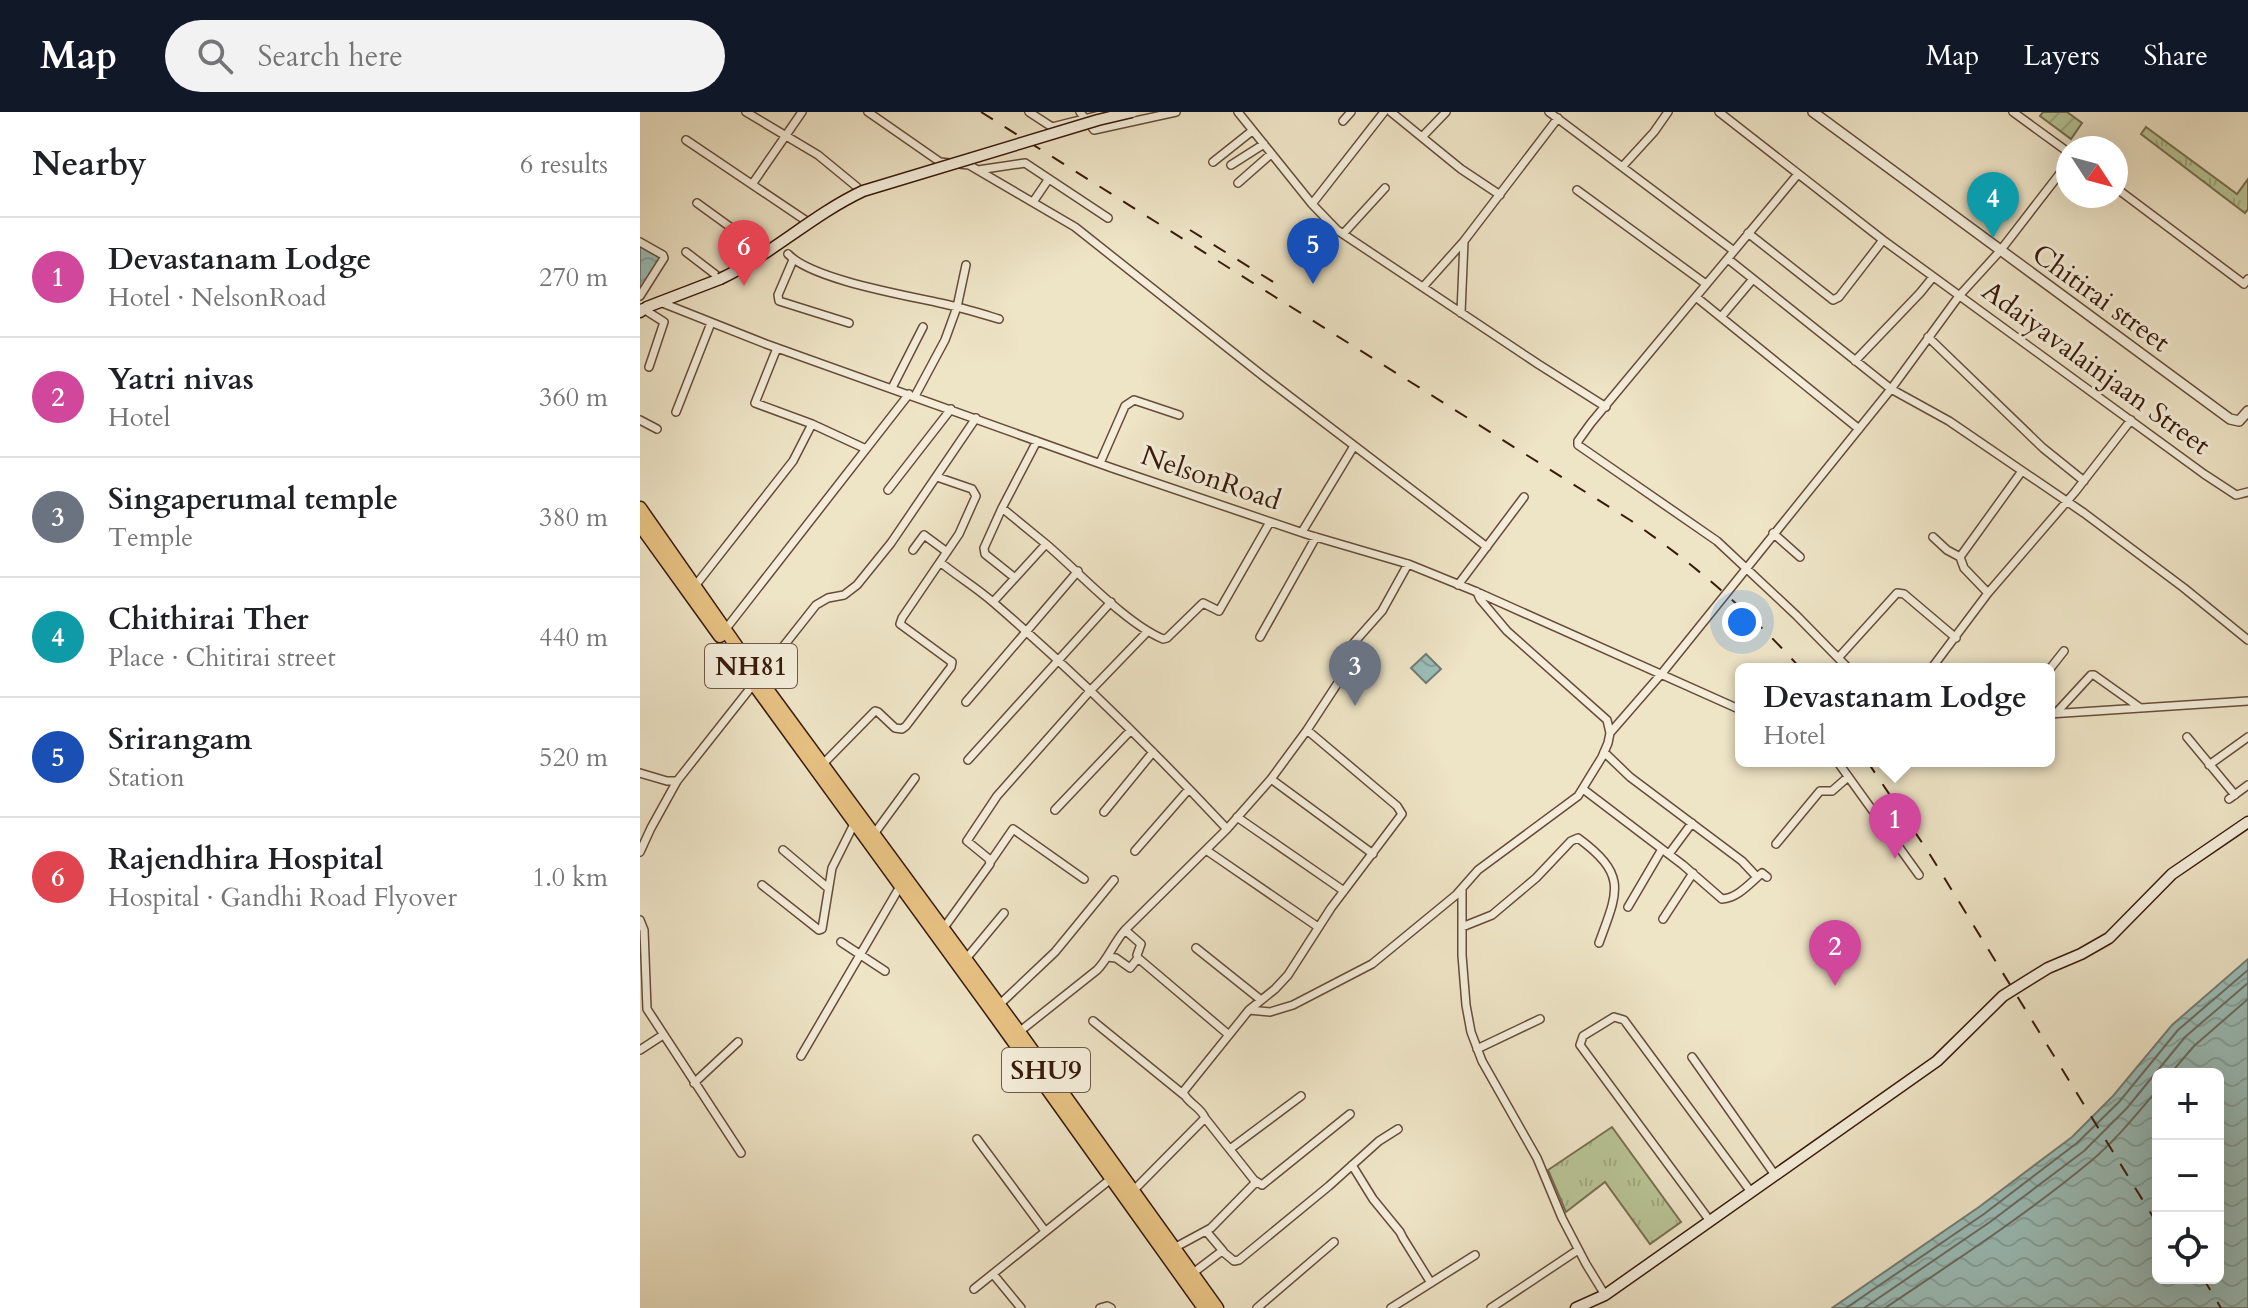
<!DOCTYPE html>
<html lang="en">
<head>
<meta charset="utf-8">
<style>
	:root { --surface:#fff; --page:#f2f2f2; --text:#202124; --muted:#757577; --line:#e0e0e0; --accent:#111827 }
	body { margin:0; font-family:Cardo,serif; background:var(--page); color:var(--text) }
	.controls { position:absolute; right:24px; bottom:24px; display:grid; overflow:hidden; border-radius:12px; box-shadow:0 8px 32px #0002 }
	.controls button { width:72px; height:72px; display:grid; place-items:center; padding:0; border:0; border-bottom:2px solid var(--line); background:var(--surface); color:var(--text); font:40px sans-serif }
	.compass { position:absolute; left:1416px; top:24px; width:72px; height:72px; border-radius:50%; background:var(--surface); box-shadow:0 8px 32px #0002; rotate:126deg }
	.you { position:absolute; left:1102px; top:510px; width:28px; height:28px; margin:-20px; border:6px solid #fff; border-radius:50%; background:#1a73e8; box-shadow:0 0 0 12px #1a73e833 }
	.badge { display:grid; place-items:center; width:52px; height:52px; border-radius:50%; background:var(--accent); color:#fff; font-size:26px; font-weight:700 }
	.pin { position:absolute; translate:-50% -66px; filter:drop-shadow(0 2px 4px #0008) }
	.pin::after { content:''; position:absolute; top:42px; width:28px; height:24px; background:inherit; clip-path:polygon(0 0,100% 0,50% 100%) }
	.popup { position:absolute; left:1095px; top:551px; width:320px; height:104px; box-sizing:border-box; display:grid; place-content:center; border-radius:12px; background:var(--surface); filter:drop-shadow(0 2px 6px #0005); font-size:26px; white-space:nowrap; color:var(--muted) }
	.popup b { font-size:30px; color:var(--text) }
	.popup::after { content:''; position:absolute; left:50%; top:100%; margin-left:-16px; border:16px solid transparent; border-top-color:var(--surface) }
	.list { margin:0; padding:0; list-style:none }
	h2 { display:flex; justify-content:space-between; align-items:center; height:104px; margin:0; padding:0 32px; font-size:34px }
	h2 small { font-size:26px; font-weight:400; color:var(--muted) }
	.list li { display:grid; grid-template-columns:52px 1fr auto; gap:24px; align-items:center; box-sizing:border-box; height:120px; padding:0 32px; border-top:2px solid var(--line) }
	.list b { display:block; font-size:30px; white-space:nowrap }
	.list p { margin:0; font-size:26px; white-space:nowrap; color:var(--muted) }
	.list em { font-size:26px; font-style:normal; color:var(--muted) }
	.icon { flex:none; width:44px; height:44px; fill:none; stroke:currentColor; stroke-width:2; stroke-linecap:round; stroke-linejoin:round }
	.map { position:relative; flex:none; width:1608px; height:1196px; overflow:hidden }
	header { display:flex; align-items:center; gap:48px; box-sizing:border-box; height:112px; padding:0 40px; background:var(--accent); color:#fff }
	header strong { font-size:38px }
	nav { display:flex; gap:44px; margin-inline-start:auto; font-size:28px }
	.search { width:560px; height:72px; background:var(--page); display:flex; align-items:center; gap:20px; box-sizing:border-box; padding:0 28px; border-radius:44px; color:var(--muted); font-size:30px }
	main { display:flex }
	aside { flex:1; background:var(--surface) }
	.map>svg:first-child { display:block }
	.grass { fill:url(#grass-tufts); stroke:#786f50; stroke-width:2 }
	.garden { fill:url(#garden-furrows); stroke:#786f50; stroke-width:2 }
	.water { fill:url(#water-waves); stroke:#737c73; stroke-width:2; fill-rule:evenodd }
	.lines { fill:none; stroke-linecap:round; stroke-linejoin:round }
	.shore { stroke:#696c62; stroke-width:2 }
	.minor-casing { stroke:#664c39; stroke-width:10 }
	.tertiary-casing { stroke:#664c39; stroke-width:12 }
	.secondary-casing { stroke:#381a0a; stroke-width:13 }
	.trunk-casing { stroke:#381a0a; stroke-width:15 }
	.minor { stroke:#f4edda; stroke-width:7 }
	.tertiary { stroke:#f4edda; stroke-width:9 }
	.secondary { stroke:#f4edda; stroke-width:10 }
	.trunk { stroke:#e7c283; stroke-width:12 }
	.rail { stroke:#381a0a; stroke-width:2; stroke-dasharray:14 14; stroke-linecap:butt }
	.secondary-bridge-casing { stroke:#381a0a; stroke-width:13; stroke-linecap:butt }
	.secondary-bridge { stroke:#f4edda; stroke-width:10 }
	.labels { text-anchor:middle; dominant-baseline:central; stroke-width:6; stroke-linejoin:round; paint-order:stroke }
	.shield { fill:#f4edda; stroke:#705948; stroke-width:2 }
	.shield-label { font-size:26px; font-weight:bold; fill:#381a0a }
	.street-label { font-size:28px; fill:#381a0a; stroke:#f4edda }
</style>
</head>
<body>
<header>
<strong>Map</strong>
<div class="search"><svg class="icon" aria-label="search" viewBox="0 0 24 24"><circle cx="10" cy="10" r="6"/><path d="M15 15l6 6"/></svg>Search here</div>
<nav><a>Map</a><a>Layers</a><a>Share</a></nav>
</header>
<main>
<aside>
<h2>Nearby<small>6 results</small></h2>
<ul class="list">
<li><span class="badge" style="background:#d1479c">1</span><div><b>Devastanam Lodge</b><p>Hotel · NelsonRoad</p></div><em>270 m</em></li>
<li><span class="badge" style="background:#d1479c">2</span><div><b>Yatri nivas</b><p>Hotel</p></div><em>360 m</em></li>
<li><span class="badge" style="background:#6b7280">3</span><div><b>Singaperumal temple</b><p>Temple</p></div><em>380 m</em></li>
<li><span class="badge" style="background:#0f9aa8">4</span><div><b>Chithirai Ther</b><p>Place · Chitirai street</p></div><em>440 m</em></li>
<li><span class="badge" style="background:#1a4fb4">5</span><div><b>Srirangam</b><p>Station</p></div><em>520 m</em></li>
<li><span class="badge" style="background:#e0444e">6</span><div><b>Rajendhira Hospital</b><p>Hospital · Gandhi Road Flyover</p></div><em>1.0 km</em></li>
</ul>
</aside>
<div class="map">
<svg width="1608" height="1196" viewBox="0 0 1608 1196">
	<defs>
		<pattern id="grass-tufts" width="24" height="20" patternUnits="userSpaceOnUse" patternTransform="scale(2)"><rect width="24" height="20" fill="#b8c496"/><path d="M3 7l-1-3M5 7V3M7 7l1-3M15 17l-1-3M17 17v-4M19 17l1-3" fill="none" stroke="#9fa880"/></pattern>
		<pattern id="garden-furrows" width="10" height="10" patternUnits="userSpaceOnUse" patternTransform="scale(2)"><rect width="10" height="10" fill="#b8c496"/><path d="M-1 1l2-2M0 10L10 0M9 11l2-2" fill="none" stroke="#9fa880"/></pattern>
		<pattern id="water-waves" width="16" height="10" patternUnits="userSpaceOnUse" patternTransform="scale(2)"><rect width="16" height="10" fill="#9abeb9"/><path d="M0 5q4-4 8 0t8 0" fill="none" stroke="#85a39e"/></pattern>
	</defs>
	<rect width="100%" height="100%" fill="#eee4c6"/>
	<filter id="stains"><feTurbulence type="fractalNoise" baseFrequency=".0025" numOctaves="4"/><feColorMatrix values="0 0 0 0 .2 0 0 0 0 .09 0 0 0 0 .02 0 0 0 .5 -.17"/></filter>
	<radialGradient id="worn" r=".72"><stop offset=".6" stop-color="#630" stop-opacity="0"/><stop offset="1" stop-color="#630" stop-opacity=".3"/></radialGradient>
	<path class="grass" d="M1506 15 1597 82 1608 67V97L1605 101 1501 22Z
		M972 1015 1041 1110 1010 1132 965 1070 926 1100 908 1058Z"/>
	<path class="garden" d="M1403 0H1427L1442 11 1431 27 1400 4Z"/>
	<path class="water" d="M0 134 21 146 0 178Z
		M786 542 801 557 786 571 771 556Z
		M1608 847V1196H1192L1339 1095 1432 1025 1473 984 1532 913ZM1578 962V1166H1518V962Z"/>
	<g class="lines">
		<path class="shore" d="M1530 962 1554 934 1608 887
			M1206 1196 1344 1102 1437 1031 1479 990 1538 918 1608 858
			M1224 1196 1350 1110 1444 1039 1487 996 1545 925 1608 871
			M1245 1196C1315 1149 1386 1103 1451 1049 1476 1028 1497 1002 1518 977"/>
		<g class="minor-casing">
			<path id="minor" d="M106 0 178 43 217 75
				M228 0 300 50 329 53 435 115 623 264 847 435
				M389 0 412 15 460 3
				M440 0 454 18 536 0
				M598 0 672 92 697 118 898 252 966 295
				M751 0 821 57 860 83
				M909 0 1094 139
				M1079 0 1243 128 1564 362 1596 383 1608 380
				M1373 0 1428 40
				M703 9 711 0
				M782 25 806 0
				M46 28 165 108
				M573 50 612 19
				M591 53 624 32
				M982 55 1014 20 1028 0
				M338 58 385 51 468 106
				M1158 62 951 311 938 329V333L1077 429 1156 503 1209 557
				M113 71 162 0
				M598 71 631 42
				M1476 76 1604 172 1608 167
				M937 78 1066 172
				M393 90 408 68
				M57 91 122 138
				M672 92 744 0
				M1108 121 1193 188 1199 185 1243 128
				M703 122 745 76
				M0 130 23 143 24 146 0 184
				M46 140 76 163
				M148 142C171 167 264 183 300 191 320 195 339 201 359 207
				M1088 147 1251 277 1319 184 1360 139 1428 51
				M153 148 138 183 139 189 209 211
				M783 175 824 129
				M1056 185 1219 317
				M20 190 126 232 472 356 669 423 768 452 837 480 1101 598
				M2 196 24 210 9 255
				M821 201 824 129 918 6
				M1081 205 1113 167
				M1288 225 1403 336 1444 369
				M137 236 115 291 172 312 226 337
				M1215 249 1280 181 1293 165
				M252 276 283 215
				M275 284 305 228 317 195 326 153
				M36 300 71 211
				M0 308 17 317
				M460 351 485 294 494 288 539 303
				M248 378 311 297
				M362 396 406 432
				M662 420 714 334
				M1133 421 1160 445
				M1293 425 1307 438 1320 445
				M273 438 284 423 307 440
				M300 450C317 464 337 476 354 491 436 562 513 638 587 717L485 818C473 832 468 847 457 858L379 920
				M375 466 345 442 344 436 362 396 397 329
				M818 473 884 385
				M55 474 153 349 172 312
				M1348 481 1435 380 1491 308
				M353 490 406 432C439 460 485 511 523 527L527 526 563 491 579 499 630 410
				M85 518 269 282
				M620 525 676 425
				M1199 545 1257 481 1264 482 1316 526
				M1291 557 1348 481 1324 456 1320 445 1382 359
				M1409 558 1424 539
				M326 590 438 459
				M1416 601 1451 563H1454L1499 595
				M1409 602 1608 589
				M667 618 705 560 702 549 703 543 742 499 768 452
				M970 621 1023 560 1251 277 1309 309 1444 401 1544 476 1608 528
				M1547 625 1595 683
				M964 640 990 665 1102 749 1117 765
				M328 648 471 490
				M1197 649 1279 763
				M182 653 235 599 238 600 255 616 262 617 266 614 311 555 312 550 309 548 260 512 262 506 319 422 336 384 332 377 297 365
				M1569 653 1608 625
				M0 661 27 669H37L176 493 188 486 204 483 217 473 251 431 336 306
				M631 667 733 742
				M943 677 1043 753 1082 787C1098 786 1110 771 1122 761L1127 765
				M1589 687 1608 673
				M415 698 491 618
				M464 700 513 640
				M597 705 704 779
				M587 717 631 667 667 618 757 694 762 702 691 796 648 863 635 877 609 898
				M234 722 275 666
				M1136 732 1180 679H1192L1208 665
				M143 738 188 776
				M566 738 678 815
				M495 739 549 677
				M0 740 11 716 37 669
				M1029 742 1052 711
				M351 749 373 717 444 767
				M122 773 179 818 182 817 192 756 215 710
				M822 777V843L826 893 831 920 842 949 897 1046 922 1106 946 1152 965 1183
				M988 795 1022 737
				M1023 807 1053 761
				M0 808 4 818 7 897 101 1041
				M822 815 852 803 896 766 931 729 938 726C988 763 978 779 959 831
				M303 817 350 752 349 747 327 729 357 684 450 579 507 520
				M201 830 245 859
				M556 836 621 888
				M467 845 476 846 490 856 498 846 497 843 501 832 485 818
				M498 846 589 923
				M325 848 364 801
				M359 893 415 840 474 768
				M453 909 544 983
				M837 937 900 907
				M0 938 23 923
				M161 944 262 771
				M1052 945 1135 1063
				M54 971 98 930
				M565 1006 614 1068 622 1073 710 1002
				M337 1027 405 1119
				M590 1037 661 984
				M712 1053 733 1087 760 1120 763 1126 791 1171
				M492 1080 565 1006C561 995 547 991 543 980L609 898 630 900 653 893 732 852 816 783 838 758 938 684 962 645 968 631 970 621 967 608 867 519 840 487 837 480
				M1070 1109 940 933 943 924 974 905 984 908 1111 1080
				M566 1119 583 1139
				M534 1136 571 1116 616 1070
				M553 1161 582 1139 594 1149 599 1148 689 1074 739 1029 758 1017
				M353 1162 381 1196
				M334 1177 472 1066
				M460 1196 467 1194 471 1196
				M617 1196 694 1130
				M751 1196 835 1143
				M851 1196 938 1138"/>
		</g>
		<g class="tertiary-casing">
			<path id="tertiary" d="M1173 0 1590 307 1599 309 1608 299"/>
		</g>
		<g class="secondary-casing">
			<path id="secondary" d="M0 200 7 195 80 167
				M936 1196 965 1183 1297 949 1363 884 1408 856 1441 842 1469 826 1532 762 1608 710"/>
		</g>
		<g class="trunk-casing">
			<path id="trunk" d="M0 396 118 565 379 920 577 1196
				M0 413 80 524
				M95 546 356 905 564 1196"/>
		</g>
		<use href="#minor" class="minor"/>
		<use href="#tertiary" class="tertiary"/>
		<use href="#secondary" class="secondary"/>
		<use href="#trunk" class="trunk"/>
		<path class="rail" d="M341 0 990 408C1053 451 1110 500 1161 557
			M550 118 638 173
			M1227 649 1289 741 1518 1113
			M1563 1166 1581 1196"/>
		<g class="secondary-bridge-casing">
			<path id="secondary-bridge" d="M80 167C131 143 172 103 223 79L458 8 492 0"/>
		</g>
		<use href="#secondary-bridge" class="secondary-bridge"/>
	</g>
	<g class="labels">
		<g class="shield">
			<rect x="65" y="532" width="92" height="44" rx="6"/>
			<rect x="362" y="936" width="88" height="44" rx="6"/>
		</g>
		<g class="shield-label">
			<text x="111" y="554">NH81</text>
			<text x="406" y="958">SHU9</text>
		</g>
		<g class="street-label">
			<text transform="translate(1461 186) rotate(36)">Chitirai street</text>
			<text transform="translate(1456 256) rotate(36)">Adaiyavalainjaan Street</text>
			<text transform="translate(571 366) rotate(19)">NelsonRoad</text>
		</g>
	</g>
	<rect width="100%" height="100%" filter="url(#stains)"/>
	<rect width="100%" height="100%" fill="url(#worn)"/>
</svg>
<div class="controls">
<button>+</button>
<button>−</button>
<button><svg class="icon" aria-label="locate" viewBox="0 0 24 24"><circle cx="12" cy="12" r="6"/><path d="M12 2v4M12 18v4M2 12h4M18 12h4"/></svg></button>
</div>
<svg class="compass" viewBox="-18 -18 36 36"><path d="M0-13l5 13h-10z" fill="#e53935"/><path d="M0 13l5-13h-10z" fill="#757577"/></svg>
<div class="you"></div>
<div class="pin badge" style="left:1255px;top:747px;background:#d1479c">1</div>
<div class="popup"><b>Devastanam Lodge</b>Hotel</div>
<div class="pin badge" style="left:1195px;top:874px;background:#d1479c">2</div>
<div class="pin badge" style="left:715px;top:594px;background:#6b7280">3</div>
<div class="pin badge" style="left:1353px;top:126px;background:#0f9aa8">4</div>
<div class="pin badge" style="left:673px;top:172px;background:#1a4fb4">5</div>
<div class="pin badge" style="left:104px;top:174px;background:#e0444e">6</div>
</div>
</main>
</body>
</html>
